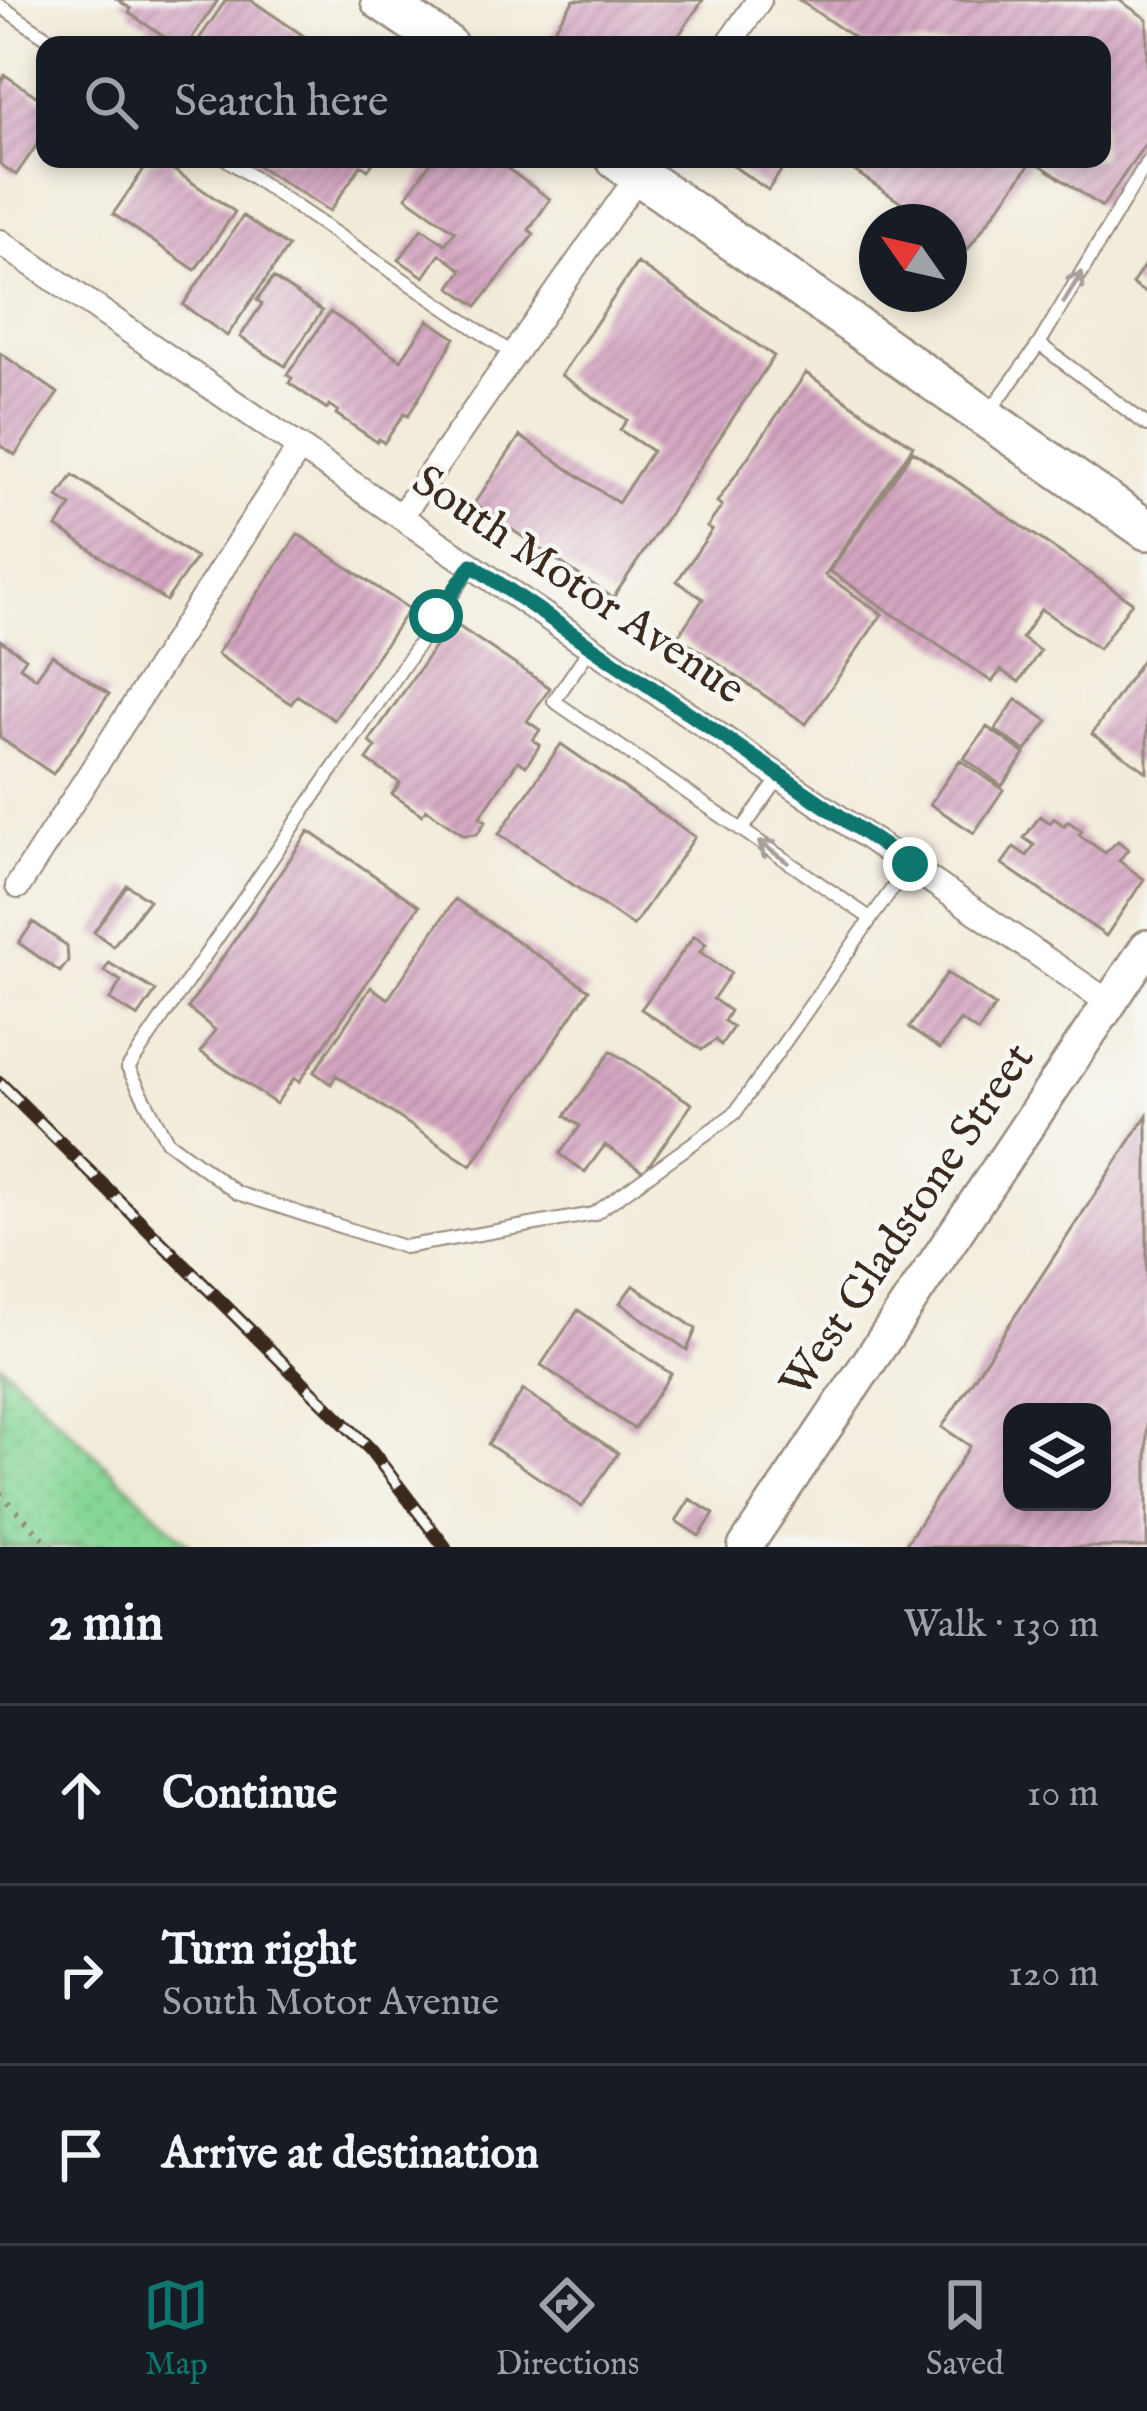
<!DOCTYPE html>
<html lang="en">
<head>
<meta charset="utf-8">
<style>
	:root { --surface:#171b24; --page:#20242c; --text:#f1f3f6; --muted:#9ea1a6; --line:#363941; --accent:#0f766e }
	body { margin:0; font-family:"IM FELL English",serif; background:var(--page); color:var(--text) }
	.controls { position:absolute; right:36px; bottom:36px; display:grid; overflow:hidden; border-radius:24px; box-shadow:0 6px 18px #0003 }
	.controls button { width:108px; height:108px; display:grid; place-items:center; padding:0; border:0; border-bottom:3px solid var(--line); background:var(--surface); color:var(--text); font:60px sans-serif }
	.compass { position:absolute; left:859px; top:204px; width:108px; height:108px; border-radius:50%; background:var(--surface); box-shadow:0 6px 18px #0003; rotate:304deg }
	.stop { position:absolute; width:36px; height:36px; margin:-27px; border:9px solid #0f766e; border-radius:50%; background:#fff }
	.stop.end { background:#0f766e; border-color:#fff; box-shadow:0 3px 12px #0008 }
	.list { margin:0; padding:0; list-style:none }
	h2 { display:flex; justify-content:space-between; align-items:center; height:156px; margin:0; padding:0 48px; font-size:51px }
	h2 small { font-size:39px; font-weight:400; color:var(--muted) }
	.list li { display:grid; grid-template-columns:78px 1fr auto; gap:36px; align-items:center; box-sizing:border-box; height:180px; padding:0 48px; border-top:3px solid var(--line) }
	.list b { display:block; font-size:45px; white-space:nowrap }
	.list p { margin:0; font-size:39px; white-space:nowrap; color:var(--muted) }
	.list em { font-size:39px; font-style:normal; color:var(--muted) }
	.icon { flex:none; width:66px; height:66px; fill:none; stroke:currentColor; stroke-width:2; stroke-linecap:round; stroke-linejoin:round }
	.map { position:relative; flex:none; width:1147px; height:1547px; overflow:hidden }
	.search { position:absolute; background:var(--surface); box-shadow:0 6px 18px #0003; left:36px; right:36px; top:36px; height:132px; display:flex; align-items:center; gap:30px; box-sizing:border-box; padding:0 42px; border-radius:24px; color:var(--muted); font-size:45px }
	.sheet { height:696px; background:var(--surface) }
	nav { display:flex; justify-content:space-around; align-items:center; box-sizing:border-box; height:168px; border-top:3px solid var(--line); background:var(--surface); font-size:33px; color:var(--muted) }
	nav a { display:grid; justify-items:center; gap:6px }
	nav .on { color:var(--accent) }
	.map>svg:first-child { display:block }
	.grass { fill:url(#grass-dots); stroke:#60805a; stroke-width:3 }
	.building { fill:url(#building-hatch); fill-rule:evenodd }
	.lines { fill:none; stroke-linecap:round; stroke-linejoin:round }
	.lane-casing { stroke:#968a7c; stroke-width:16 }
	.street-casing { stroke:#968a7c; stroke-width:28 }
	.secondary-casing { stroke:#968a7c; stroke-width:38 }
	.primary-casing { stroke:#968a7c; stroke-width:44 }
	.path { stroke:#968a7c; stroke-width:6; stroke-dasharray:3 9; stroke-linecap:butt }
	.lane { stroke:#fff; stroke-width:12 }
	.street { stroke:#fff; stroke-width:24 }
	.secondary { stroke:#fff; stroke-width:33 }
	.primary { stroke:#fff; stroke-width:39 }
	.rail-casing { stroke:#3b2a1e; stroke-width:14 }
	.rail { stroke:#f6f6f2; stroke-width:9; stroke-dasharray:27; stroke-linecap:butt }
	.oneway { stroke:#a79f9a }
	.route { stroke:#0f766e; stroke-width:15 }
	.labels { text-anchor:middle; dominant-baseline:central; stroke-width:9; stroke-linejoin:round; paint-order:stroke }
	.street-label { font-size:45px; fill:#3b2a1e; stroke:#f6f6f2 }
</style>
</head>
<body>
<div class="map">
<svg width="1147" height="1547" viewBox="0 0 1147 1547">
	<defs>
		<pattern id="grass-dots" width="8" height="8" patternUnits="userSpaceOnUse" patternTransform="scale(3)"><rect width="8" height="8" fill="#86d797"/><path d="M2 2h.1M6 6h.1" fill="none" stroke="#75b982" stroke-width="1.8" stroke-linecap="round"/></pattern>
		<pattern id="building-hatch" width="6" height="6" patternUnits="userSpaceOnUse" patternTransform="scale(3)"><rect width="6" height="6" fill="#d5a6c2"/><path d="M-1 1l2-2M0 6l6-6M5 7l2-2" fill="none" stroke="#ae879d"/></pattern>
	</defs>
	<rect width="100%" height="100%" fill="#f6f6f2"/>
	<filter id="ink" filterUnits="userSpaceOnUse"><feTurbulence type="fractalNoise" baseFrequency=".00833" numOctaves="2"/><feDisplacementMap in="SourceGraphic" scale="24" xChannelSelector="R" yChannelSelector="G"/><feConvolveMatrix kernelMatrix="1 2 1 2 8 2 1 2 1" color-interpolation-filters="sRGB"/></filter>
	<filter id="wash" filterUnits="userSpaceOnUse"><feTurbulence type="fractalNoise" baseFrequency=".004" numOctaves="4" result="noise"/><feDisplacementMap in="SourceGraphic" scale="48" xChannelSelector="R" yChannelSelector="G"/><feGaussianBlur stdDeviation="2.7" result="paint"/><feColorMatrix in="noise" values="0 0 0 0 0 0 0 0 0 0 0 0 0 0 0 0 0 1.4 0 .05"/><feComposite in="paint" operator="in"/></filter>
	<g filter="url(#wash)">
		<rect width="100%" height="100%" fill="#f2ebd9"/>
		<path class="grass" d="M0 1363 191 1547H0Z"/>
		<g id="blocks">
			<path class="building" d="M118 0H218L187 45H176L129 13 131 9Z
				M226 0H251L317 45H195Z
				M574 0H703L672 45H562L549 37Z
				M799 0H1119L1147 19V141L1102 207 1033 160 968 249 949 236V222H929L837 159H1102V45H865Z
				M5 75 45 102V133L16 175 0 164V83Z
				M151 159H177L171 168 235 212 195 270 113 214Z
				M247 159H376L368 170 361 165 330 211Z
				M433 159H494L550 199 529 230 534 234 477 306 450 287 462 270 440 254 424 277 399 260 422 228 445 244 455 231 406 197Z
				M723 159H789L768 190Z
				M243 216 288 247 227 336 183 305Z
				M1147 261V294L1132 284Z
				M637 263 774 356 613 598 474 504 520 436 618 503 652 451 620 430 627 420 561 375Z
				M273 278 322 311 285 366 240 337 262 304 257 300Z
				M330 312 401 360 428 320 455 338 408 416 404 414 384 443 379 439 377 442 336 414 338 411 329 405 327 409 289 383 292 378 287 375Z
				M0 353 58 393 15 455 0 445Z
				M806 373 913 446 825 575 882 614 806 724 678 636 703 599 677 581 712 530 707 527 722 506 717 502Z
				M913 451 1132 602 1099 649 1041 609 1022 638 1040 651 1019 682 1001 670 992 682 830 571Z
				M73 475 196 558 166 601 57 527 71 506 58 497Z
				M298 534 409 609 334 720 297 695 291 704 217 654Z
				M452 622 550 688 527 721 540 730 533 740 540 745 526 766 518 761 480 817 486 821 477 834 464 835 426 809 422 815 392 794 400 783 367 760 376 747 369 742Z
				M0 640 26 658 20 667 36 678 52 655 109 694 53 774 0 738Z
				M1147 653V772L1092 734Z
				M1016 699 1048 721 1026 751 995 730Z
				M987 727 1025 754 1002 786 964 758Z
				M561 744 695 837 633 926 499 834Z
				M960 760 1003 790 974 833 930 804Z
				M1040 816 1050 823 1054 818 1064 826 1068 821 1082 831 1079 835 1105 853 1118 841 1128 849 1119 861 1144 879 1106 936 1002 864 1014 847 1027 856 1034 845 1024 838Z
				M309 831 419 906 299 1082 294 1078 276 1104 201 1052 215 1030 188 1008Z
				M127 885 149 900 113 946 94 932Z
				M455 899 589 990 471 1166 336 1075 331 1084 314 1072 371 987 388 999Z
				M33 922 67 946 68 961 60 972 19 943Z
				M694 936 706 944 700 952 731 973 713 999 730 1011 724 1021 733 1027 721 1045 715 1040 702 1050 641 1009Z
				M109 963 156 991 138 1017 110 1000 121 981 104 971Z
				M947 973 995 1006 978 1032 960 1020 940 1049 909 1028Z
				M611 1051 692 1104 644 1172 605 1145 585 1172 560 1154 580 1126 565 1116Z
				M1147 1115V1547H904L970 1446 942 1427ZM1012 1412H1102V1502H1012Z
				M633 1285 696 1329 687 1350 620 1303Z
				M578 1310 671 1374 634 1429 541 1365Z
				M523 1390 618 1453 582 1507 488 1444Z
				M690 1499 714 1514 699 1536 676 1521Z"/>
		</g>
	</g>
	<g filter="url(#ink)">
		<use href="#blocks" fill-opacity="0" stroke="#968a7c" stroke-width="3"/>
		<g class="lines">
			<g class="lane-casing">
				<path id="lane" d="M0 6 58 45
					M226 159 513 354
					M1147 162 1039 344 1147 425
					M990 411 1039 344
					M472 566 128 1068 167 1141 237 1193 404 1247 594 1214 735 1113 908 866
					M591 647 554 701 870 918
					M742 830 780 777"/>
			</g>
			<g class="street-casing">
				<path id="street" d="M728 45 759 0
					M0 242 1108 1002
					M401 516 650 159
					M18 886 300 447"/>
			</g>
			<g class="secondary-casing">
				<path id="secondary" d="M745 1547 1147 947"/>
			</g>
			<g class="primary-casing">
				<path id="primary" d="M381 0 447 45
					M616 159 1147 530"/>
			</g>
			<path class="path" d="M0 1493 52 1547"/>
			<use href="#lane" class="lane"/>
			<use href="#street" class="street"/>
			<use href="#secondary" class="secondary"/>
			<use href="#primary" class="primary"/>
			<g class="rail-casing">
				<path id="rail" d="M0 1083 370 1449 445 1547"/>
			</g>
			<use href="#rail" class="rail"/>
		</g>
		<defs><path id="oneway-shaft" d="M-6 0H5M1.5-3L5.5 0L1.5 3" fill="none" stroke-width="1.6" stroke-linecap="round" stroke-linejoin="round" transform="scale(3)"/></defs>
		<g class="oneway">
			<use href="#oneway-shaft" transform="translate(1073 287) rotate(-59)"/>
			<use href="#oneway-shaft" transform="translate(773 852) rotate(-145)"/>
		</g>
	</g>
	<g class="lines" filter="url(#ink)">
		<path class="route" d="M436 616 472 565 910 864"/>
	</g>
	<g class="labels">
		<g class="street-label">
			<text transform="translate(578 586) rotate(34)">South Motor Avenue</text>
			<text transform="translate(908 1221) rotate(-56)">West Gladstone Street</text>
		</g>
	</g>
</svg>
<div class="controls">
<button><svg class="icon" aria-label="layers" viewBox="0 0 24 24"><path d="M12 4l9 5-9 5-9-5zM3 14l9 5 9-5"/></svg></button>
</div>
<svg class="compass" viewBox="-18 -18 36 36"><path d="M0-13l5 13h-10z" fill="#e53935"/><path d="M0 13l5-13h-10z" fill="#9ea1a6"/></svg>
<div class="stop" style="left:436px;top:616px"></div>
<div class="stop end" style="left:910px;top:864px"></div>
<div class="search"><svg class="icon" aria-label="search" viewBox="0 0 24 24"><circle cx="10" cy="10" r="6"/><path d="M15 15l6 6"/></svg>Search here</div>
</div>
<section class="sheet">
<h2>2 min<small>Walk · 130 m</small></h2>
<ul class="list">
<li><svg class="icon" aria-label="ahead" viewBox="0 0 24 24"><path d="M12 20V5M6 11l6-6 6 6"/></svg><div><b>Continue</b></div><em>10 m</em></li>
<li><svg class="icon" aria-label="right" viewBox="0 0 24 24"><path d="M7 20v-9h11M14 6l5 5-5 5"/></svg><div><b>Turn right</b><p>South Motor Avenue</p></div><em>120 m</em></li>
<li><svg class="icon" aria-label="arrive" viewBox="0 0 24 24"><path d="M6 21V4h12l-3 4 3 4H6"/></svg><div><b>Arrive at destination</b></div></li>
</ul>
</section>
<nav>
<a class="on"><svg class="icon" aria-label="map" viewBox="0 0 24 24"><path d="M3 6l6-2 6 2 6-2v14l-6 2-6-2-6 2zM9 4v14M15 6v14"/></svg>Map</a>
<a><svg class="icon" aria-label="directions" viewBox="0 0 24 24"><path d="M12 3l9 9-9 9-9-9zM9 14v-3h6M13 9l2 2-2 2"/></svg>Directions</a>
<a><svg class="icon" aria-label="saved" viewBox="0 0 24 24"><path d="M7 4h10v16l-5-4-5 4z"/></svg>Saved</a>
</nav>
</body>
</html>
